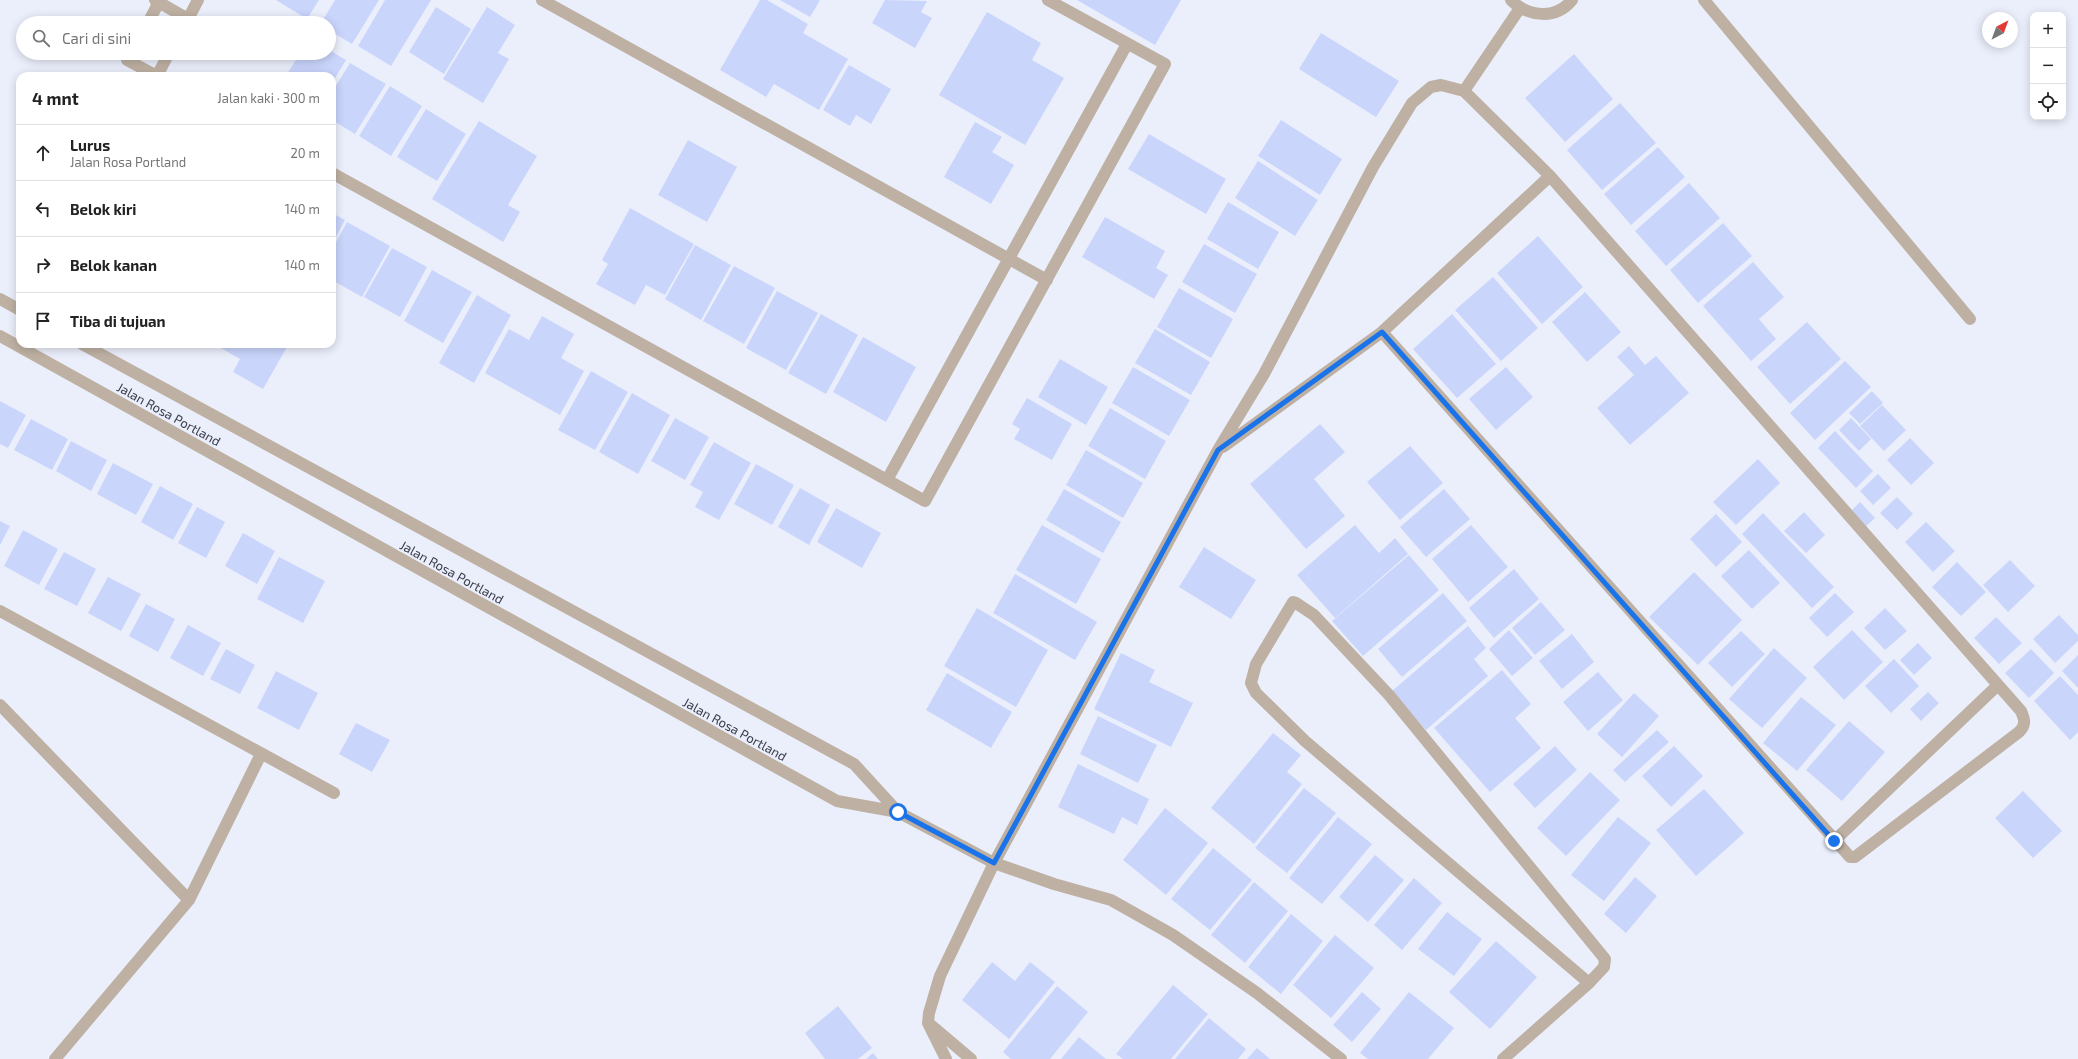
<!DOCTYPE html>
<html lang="id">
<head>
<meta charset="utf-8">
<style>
	:root { --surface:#fff; --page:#f6f6f6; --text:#222; --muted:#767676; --line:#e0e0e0 }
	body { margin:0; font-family:"Exo 2",sans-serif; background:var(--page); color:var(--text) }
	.controls { position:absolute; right:12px; top:12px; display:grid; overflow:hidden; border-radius:8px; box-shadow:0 2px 10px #0003 }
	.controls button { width:36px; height:36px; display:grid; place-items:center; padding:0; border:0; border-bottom:1px solid var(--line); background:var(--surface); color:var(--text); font:20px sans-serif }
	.compass { position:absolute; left:1982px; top:12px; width:36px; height:36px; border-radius:50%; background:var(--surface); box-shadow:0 2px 10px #0003; rotate:41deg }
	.stop { position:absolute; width:12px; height:12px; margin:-9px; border:3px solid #1a73e8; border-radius:50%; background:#fff }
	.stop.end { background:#1a73e8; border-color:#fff; box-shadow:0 1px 4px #0008 }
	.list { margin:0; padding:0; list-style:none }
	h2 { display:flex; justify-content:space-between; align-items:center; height:52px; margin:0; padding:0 16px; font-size:17px }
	h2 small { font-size:13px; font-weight:400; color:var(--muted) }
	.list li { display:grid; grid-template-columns:26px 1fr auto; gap:12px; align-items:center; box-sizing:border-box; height:56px; padding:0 16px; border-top:1px solid var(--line) }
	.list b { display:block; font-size:15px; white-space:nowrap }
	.list p { margin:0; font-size:13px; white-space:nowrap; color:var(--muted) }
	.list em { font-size:13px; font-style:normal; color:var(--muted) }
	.icon { flex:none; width:22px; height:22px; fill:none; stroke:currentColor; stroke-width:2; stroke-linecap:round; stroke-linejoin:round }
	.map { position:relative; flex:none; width:2078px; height:1059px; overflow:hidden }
	.search { position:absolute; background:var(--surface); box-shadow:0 2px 10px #0003; left:16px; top:16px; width:320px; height:44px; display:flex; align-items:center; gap:10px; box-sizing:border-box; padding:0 14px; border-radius:22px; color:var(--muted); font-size:15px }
	.panel { position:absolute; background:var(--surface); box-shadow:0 2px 10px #0003; left:16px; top:72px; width:320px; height:276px; border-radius:12px }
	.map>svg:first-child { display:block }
	.building { fill:#cad5fc }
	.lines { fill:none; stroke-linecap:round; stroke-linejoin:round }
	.street { stroke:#beb1a3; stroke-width:12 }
	.route { stroke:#1a73e8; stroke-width:5 }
	.labels { text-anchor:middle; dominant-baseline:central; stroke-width:4; stroke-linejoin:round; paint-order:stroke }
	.street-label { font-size:13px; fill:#383b48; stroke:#ebeffc }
</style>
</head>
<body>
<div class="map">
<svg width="2078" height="1059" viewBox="0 0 2078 1059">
	<rect width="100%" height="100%" fill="#ebeffc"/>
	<path class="building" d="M276 0H319L307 19Z
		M335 0H379L352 44 329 30V23H321Z
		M385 0H431L391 66 358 46Z
		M760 0H767L808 24 803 33 848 59 819 110 774 84 766 97 720 70Z
		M780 0H820L810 17Z
		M885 0 927 1 921 12 932 18 915 48 872 23Z
		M1077 0H1181L1155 45Z
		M436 7 471 29 444 74 409 52Z
		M487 7 515 25 498 53 509 59 483 103 443 79Z
		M987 12 1041 43 1032 60 1064 78 1025 145 939 95Z
		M1321 33 1399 81 1376 117 1299 69Z
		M329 50 346 60 332 83V76H286L300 53H329Z
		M1574 54 1613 99 1565 142 1525 98Z
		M350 63 386 84 355 134 332 120V92Z
		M849 65 891 89 871 124 856 115 850 126 823 110Z
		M390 86 422 106 391 156 359 136Z
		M1620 103 1656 143 1602 190 1567 150Z
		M426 109 466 134 437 181 397 157Z
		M1281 120 1342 159 1320 195 1258 156Z
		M479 121 537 156 508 205 520 212 503 242 432 199Z
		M975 122 1002 137 992 152 1014 165 991 204 944 177Z
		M1149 134 1226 179 1206 214 1128 169Z
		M688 140 737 167 707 222 658 195Z
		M1658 147 1685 177 1631 225 1604 194Z
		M1258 161 1318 200 1295 236 1235 198Z
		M1689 183 1720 218 1666 266 1635 231Z
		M1228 202 1279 232 1258 269 1207 239Z
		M630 208 694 244 665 295 646 285 635 305 596 284 608 264 602 260Z
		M332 213 345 220 332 244Z
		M1105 217 1165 251 1156 268 1168 275 1154 299 1082 257Z
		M347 222 390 246 362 297 332 280V250Z
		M1723 223 1752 256 1698 303 1670 270Z
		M1538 236 1583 287 1542 324 1497 273Z
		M1204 244 1257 274 1235 313 1182 282Z
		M695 245 731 265 701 320 665 299Z
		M392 248 427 267 400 317 364 297Z
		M1753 262 1784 297 1759 319 1776 339 1751 361 1703 306Z
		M734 266 775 288 744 344 703 321Z
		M432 270 472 292 443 343 404 321Z
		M1493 277 1538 328 1501 361 1455 310Z
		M1179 288 1233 319 1211 358 1157 327Z
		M777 291 818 313 786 370 746 348Z
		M1585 292 1621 332 1587 362 1552 322Z
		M477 295 511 315 474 383 439 363Z
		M821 314 858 335 826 394 788 373Z
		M1452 314 1496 364 1457 398 1413 349Z
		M542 316 574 334 561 358 584 371 560 415 485 373 509 329 529 340Z
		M1807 322 1841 359 1790 404 1757 367Z
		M1155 329 1210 362 1191 395 1135 363Z
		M863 337 916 367 886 422 833 392Z
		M223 344H282L287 347 263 389 233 372 240 359 221 348Z
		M1629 346 1645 365 1656 356 1689 393 1630 445 1597 408 1634 375 1617 357Z
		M1060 359 1108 387 1086 425 1038 397Z
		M1845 361 1871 387 1815 440 1790 413Z
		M1133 367 1190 400 1169 436 1112 403Z
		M1506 367 1533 397 1496 430 1469 399Z
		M591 371 628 392 595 450 558 430Z
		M1872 391 1883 403 1860 424 1849 413Z
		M632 393 670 415 638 474 599 452Z
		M1027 398 1072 424 1052 460 1014 439 1020 429 1012 424Z
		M0 401 26 415 8 448 0 444Z
		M1882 405 1906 430 1884 451 1860 426Z
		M1110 408 1166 441 1145 479 1088 446Z
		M675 418 709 437 685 480 651 461Z
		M1851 418 1871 439 1859 451 1839 430Z
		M31 419 68 439 52 470 14 450Z
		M1320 424 1345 452 1314 479 1345 516 1306 549 1250 484Z
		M1835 431 1873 471 1856 488 1818 448Z
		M1910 438 1934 463 1911 485 1887 460Z
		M71 441 107 460 91 491 56 471Z
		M714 442 751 463 719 520 695 507 703 492 690 485Z
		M1410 446 1443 483 1400 520 1367 482Z
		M1086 450 1143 483 1123 518 1066 485Z
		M1758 459 1780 483 1736 525 1713 502Z
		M113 463 153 484 136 515 97 494Z
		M756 464 794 485 772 525 734 504Z
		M1878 474 1891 488 1873 505 1860 491Z
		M160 486 193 504 173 540 141 522Z
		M800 488 830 505 809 545 778 527Z
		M1064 489 1121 522 1103 553 1046 520Z
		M1444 489 1470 519 1426 557 1400 527Z
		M1897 497 1913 514 1897 530 1880 513Z
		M1860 502 1875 518 1863 529 1849 513Z
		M197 507 225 522 206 558 178 543Z
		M836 508 881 533 862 568 817 542Z
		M1804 512 1825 535 1806 553 1784 531Z
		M1763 513 1834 587 1812 608 1742 534Z
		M1716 514 1742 542 1716 567 1690 539Z
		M0 521 10 526 0 545Z
		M1926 522 1955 551 1933 572 1905 542Z
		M1042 525 1101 559 1076 604 1016 570Z
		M1355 525 1379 553 1395 538 1408 554 1335 618 1297 575Z
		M1471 525 1508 567 1468 602 1432 559Z
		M23 530 58 549 39 585 4 566Z
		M243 533 275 551 257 584 225 566Z
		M1204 547 1256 580 1231 619 1179 587Z
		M1749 550 1780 583 1752 609 1721 576Z
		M64 552 96 569 77 606 44 589Z
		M1409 555 1439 590 1363 656 1332 621Z
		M279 557 325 581 303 623 257 599Z
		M2010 560 2035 586 2008 612 1983 585Z
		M1957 562 1986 592 1961 616 1932 587Z
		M1514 569 1539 599 1494 638 1469 608Z
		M1694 572 1742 620 1698 665 1649 617Z
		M1015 574 1097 622 1075 660 993 613Z
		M108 577 141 594 121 631 88 613Z
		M1443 593 1467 621 1402 677 1378 649Z
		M1835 593 1854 612 1827 637 1809 618Z
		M1541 602 1565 630 1535 655 1512 628Z
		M146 604 175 619 158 652 129 636Z
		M977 608 1048 650 1016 707 944 666Z
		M1885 608 1907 631 1885 650 1864 628Z
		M2059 615 2078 635V641L2055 663 2033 639Z
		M1996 617 2022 643 1999 664 1974 638Z
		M188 625 221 643 203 676 170 658Z
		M1468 626 1486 648 1474 659 1488 676 1426 730 1392 691Z
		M1509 630 1533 658 1512 676 1489 649Z
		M1852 630 1883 662 1844 700 1813 667Z
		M1741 631 1765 654 1732 687 1708 663Z
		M1572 634 1594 662 1562 689 1539 661Z
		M1918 643 1932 658 1914 675 1900 660Z
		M1774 648 1807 678 1762 728 1729 699Z
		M226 649 255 665 240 694 210 679Z
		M2031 649 2054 673 2029 698 2005 673Z
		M1121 653 1155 670 1149 682 1193 703 1171 747 1094 709Z
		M2078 655V688L2062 671Z
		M1894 659 1919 686 1891 713 1865 686Z
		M1502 670 1531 704 1515 718 1541 748 1490 792 1434 728Z
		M276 671 318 693 299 730 257 708Z
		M1598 672 1623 700 1588 731 1563 702Z
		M947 673 1012 712 991 748 926 710Z
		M2060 676 2078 695V732L2070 740 2034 701Z
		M1928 692 1939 703 1921 721 1910 709Z
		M1634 693 1659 716 1622 757 1597 734Z
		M1801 697 1836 725 1797 771 1763 743Z
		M1098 716 1157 745 1138 783 1080 754Z
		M1849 721 1885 752 1842 801 1806 770Z
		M356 723 390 740 372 772 339 754Z
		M1657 730 1669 742 1625 782 1613 770Z
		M1273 733 1301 755 1287 772 1302 784 1254 844 1211 808Z
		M1555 746 1577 770 1535 808 1513 784Z
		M1674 746 1703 776 1671 807 1642 776Z
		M1078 764 1149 799 1137 825 1122 817 1114 834 1058 807Z
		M1590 772 1620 800 1566 856 1537 828Z
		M1304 788 1336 813 1287 873 1255 848Z
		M1704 789 1744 833 1696 876 1656 830Z
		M2023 791 2062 831 2033 858 1995 818Z
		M1165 808 1208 843 1166 895 1123 860Z
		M1338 817 1372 844 1322 904 1289 878Z
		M1618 817 1651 843 1604 901 1571 875Z
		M1213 848 1252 880 1210 930 1171 899Z
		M1375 855 1404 880 1368 922 1339 897Z
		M1635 877 1657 896 1626 933 1604 914Z
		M1414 878 1442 903 1402 950 1374 925Z
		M1254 882 1288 911 1245 963 1211 935Z
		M1447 912 1482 939 1454 976 1418 949Z
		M1291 914 1323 941 1281 994 1248 967Z
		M1335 935 1374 968 1331 1018 1293 985Z
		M1496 941 1537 977 1490 1029 1449 992Z
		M992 962 1015 981 1030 962 1055 982 1009 1039 962 1000Z
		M1173 985 1208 1014 1171 1059H1123L1116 1054Z
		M1057 986 1088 1012 1050 1059H1011L1003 1052Z
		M1362 992 1381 1009 1352 1042 1333 1025Z
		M1409 992 1454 1028 1428 1059H1368L1360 1053Z
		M838 1006 872 1048 858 1059H825L805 1033Z
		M1209 1018 1246 1049 1238 1059H1175Z
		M1079 1037 1106 1059H1061Z
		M1257 1048 1270 1059H1247Z
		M873 1053 878 1059H866Z"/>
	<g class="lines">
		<path class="street" d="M155 0 188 19
			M542 0 1047 280
			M1511 0C1528 17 1556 20 1572 0
			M1704 0 1970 319
			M148 23 160 0
			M186 23 198 0
			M131 53 127 60 157 76 169 53
			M1464 91 1520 8
			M332 173 925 501 1165 64 1048 0
			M0 299 20 310
			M0 336 837 801 898 812 994 863 1054 884 1111 900 1173 935 1257 993 1341 1059
			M82 344 854 764 898 812
			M1223 447 1382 332 1550 176
			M887 480 1127 44
			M0 611 334 793
			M0 705 189 900
			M1834 841 1998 685
			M932 1026 971 1059
			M55 1059 189 900 261 754
			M946 1059 928 1023 929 1013 940 976 994 863 1218 450 1264 374 1373 167 1412 103 1431 87 1441 85 1464 91 1550 176 2021 711C2025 720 2026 725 2019 732L1855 857H1850L1382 332
			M1503 1059 1589 983 1604 967 1605 959 1389 695 1314 615 1296 603 1293 602 1256 664 1251 683 1256 693 1305 741 1589 983"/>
	</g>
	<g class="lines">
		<path class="route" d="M898 812 994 863 1218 450 1382 332 1834 841"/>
	</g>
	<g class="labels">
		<g class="street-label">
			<text transform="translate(169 414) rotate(29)">Jalan Rosa Portland</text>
			<text transform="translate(452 572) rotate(29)">Jalan Rosa Portland</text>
			<text transform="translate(735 729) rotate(29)">Jalan Rosa Portland</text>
		</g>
	</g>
</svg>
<div class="controls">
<button>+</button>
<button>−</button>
<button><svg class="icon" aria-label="locate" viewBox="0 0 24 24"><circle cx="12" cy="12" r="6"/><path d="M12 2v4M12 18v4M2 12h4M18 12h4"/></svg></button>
</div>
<svg class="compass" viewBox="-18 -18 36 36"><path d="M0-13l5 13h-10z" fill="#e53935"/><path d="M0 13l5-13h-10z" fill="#767676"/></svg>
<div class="stop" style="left:898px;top:812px"></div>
<div class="stop end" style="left:1834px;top:841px"></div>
<div class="search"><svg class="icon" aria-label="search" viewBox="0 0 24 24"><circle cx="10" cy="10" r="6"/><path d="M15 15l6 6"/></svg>Cari di sini</div>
<section class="panel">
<h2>4 mnt<small>Jalan kaki · 300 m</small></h2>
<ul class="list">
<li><svg class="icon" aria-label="ahead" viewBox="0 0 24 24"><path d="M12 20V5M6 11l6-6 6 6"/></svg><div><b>Lurus</b><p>Jalan Rosa Portland</p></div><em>20 m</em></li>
<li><svg class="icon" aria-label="left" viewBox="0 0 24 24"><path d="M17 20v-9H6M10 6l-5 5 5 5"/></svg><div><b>Belok kiri</b></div><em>140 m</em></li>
<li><svg class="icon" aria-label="right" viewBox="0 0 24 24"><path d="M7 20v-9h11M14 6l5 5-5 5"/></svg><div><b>Belok kanan</b></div><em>140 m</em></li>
<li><svg class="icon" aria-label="arrive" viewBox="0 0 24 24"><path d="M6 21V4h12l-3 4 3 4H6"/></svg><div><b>Tiba di tujuan</b></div></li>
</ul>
</section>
</div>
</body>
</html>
